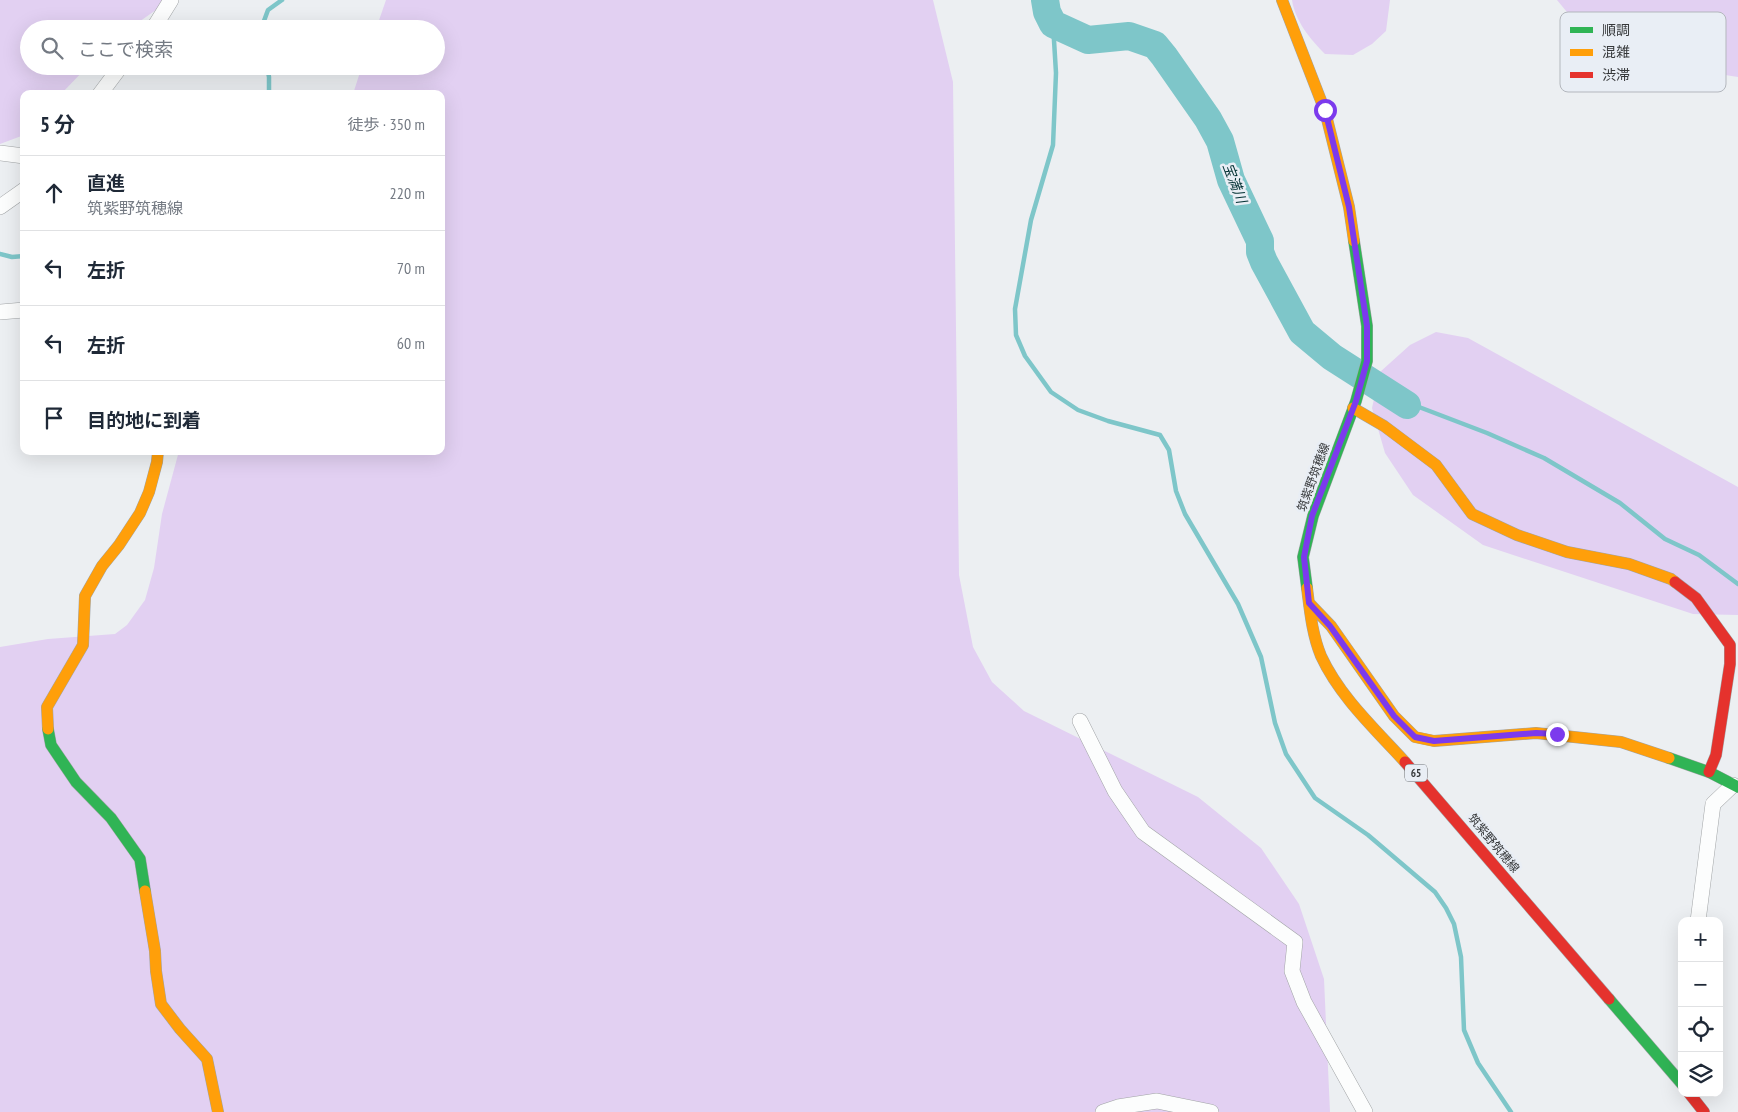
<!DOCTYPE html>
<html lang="ja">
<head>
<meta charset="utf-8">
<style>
	:root { --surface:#fff; --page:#f2f2f3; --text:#1f2937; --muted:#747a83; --line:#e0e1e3 }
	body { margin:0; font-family:"PT Sans Narrow","Noto Sans JP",sans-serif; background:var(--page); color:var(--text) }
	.controls { position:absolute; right:15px; bottom:15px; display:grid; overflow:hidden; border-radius:10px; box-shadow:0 5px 20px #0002 }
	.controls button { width:45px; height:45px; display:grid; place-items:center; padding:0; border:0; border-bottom:1px solid var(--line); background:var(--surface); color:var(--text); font:25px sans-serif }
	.stop { position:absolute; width:15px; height:15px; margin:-11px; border:4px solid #7c3aed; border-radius:50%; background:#fff }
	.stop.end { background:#7c3aed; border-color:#fff; box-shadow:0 1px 5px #0008 }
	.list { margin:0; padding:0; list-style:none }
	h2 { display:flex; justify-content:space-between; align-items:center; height:65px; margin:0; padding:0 20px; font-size:21px }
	h2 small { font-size:16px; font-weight:400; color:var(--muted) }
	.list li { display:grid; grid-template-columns:32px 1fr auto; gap:15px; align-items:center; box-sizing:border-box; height:75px; padding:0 20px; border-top:1px solid var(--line) }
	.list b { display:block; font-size:19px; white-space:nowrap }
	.list p { margin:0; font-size:16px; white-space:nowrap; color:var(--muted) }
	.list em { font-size:16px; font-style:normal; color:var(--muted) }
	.icon { flex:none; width:28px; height:28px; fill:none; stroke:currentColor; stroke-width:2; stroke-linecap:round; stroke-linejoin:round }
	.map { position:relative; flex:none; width:1738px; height:1112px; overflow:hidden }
	.search { position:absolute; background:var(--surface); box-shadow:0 5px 20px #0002; left:20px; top:20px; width:425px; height:55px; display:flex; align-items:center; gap:12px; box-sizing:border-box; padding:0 18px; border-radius:28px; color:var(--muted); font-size:19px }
	.panel { position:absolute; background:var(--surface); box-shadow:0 5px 20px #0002; left:20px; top:90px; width:425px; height:365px; border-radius:10px }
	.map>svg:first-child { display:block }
	.green { fill:#e2d0f2 }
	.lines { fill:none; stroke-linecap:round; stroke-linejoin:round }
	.stream { stroke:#7ec6c9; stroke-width:4.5 }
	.river { stroke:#7ec6c9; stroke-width:28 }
	.street-casing { stroke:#a1a4a6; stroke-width:16 }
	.fast-casing { stroke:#a1a4a6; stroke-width:12 }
	.slow-casing { stroke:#a1a4a6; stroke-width:12 }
	.jam-casing { stroke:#a1a4a6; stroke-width:12 }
	.street { stroke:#fcfdfd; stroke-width:15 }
	.fast { stroke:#30b455; stroke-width:11 }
	.slow { stroke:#ff9f0a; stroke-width:11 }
	.jam { stroke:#e5322d; stroke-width:11 }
	.route { stroke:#7c3aed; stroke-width:6 }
	.labels { text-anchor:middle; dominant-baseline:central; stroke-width:5; stroke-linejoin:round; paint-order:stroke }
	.shield { fill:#e9eef5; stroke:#6c6f72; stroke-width:1 }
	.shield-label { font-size:11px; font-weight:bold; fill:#36383a }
	.street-label { font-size:12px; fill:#36383a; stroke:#e9eef5 }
	.water-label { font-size:14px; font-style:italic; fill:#003032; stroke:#e9eef5 }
	.key { fill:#e9eef5; stroke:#b3b7bd; stroke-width:1 }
	.key-label { font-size:14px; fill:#36383a }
</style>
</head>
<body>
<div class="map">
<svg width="1738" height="1112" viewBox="0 0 1738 1112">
	<rect width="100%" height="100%" fill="#eceff2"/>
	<path class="green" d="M0 0H170L129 29H29V66H88L61 94H24V135L0 144Z
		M386 0H933L953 82 959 575 973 647 992 682 1024 711 1198 797 1261 848 1299 904 1324 979 1330 1112H0V647L48 639 115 634 127 625 145 600 154 568 162 514 179 451H441V94H353L362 66H436V29H376Z
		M1292 0H1390L1386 31 1372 44 1353 55 1325 54C1311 40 1295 21 1292 0Z
		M1557 0H1738V77L1668 66 1606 49 1576 23Z
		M1436 332 1468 338 1738 487V615L1693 614 1483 545 1413 495 1385 453 1372 408 1380 372 1410 345Z"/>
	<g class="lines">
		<path class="stream" d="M1053 24 1056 73 1053 145 1031 220 1015 309 1016 335 1025 356 1051 392 1078 410 1108 421 1160 435 1169 450 1176 491 1185 514 1238 604 1261 657 1275 723 1286 754 1315 798 1368 835 1435 892 1446 908 1454 924 1461 957 1464 1030 1478 1063 1511 1112
			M261 29 268 10 282 0
			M267 66 269 77V94
			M0 254 12 257 24 256
			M1407 405 1419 407 1487 433 1544 458 1620 503 1665 539 1699 555 1738 584"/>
		<path class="river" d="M1045 0 1047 12 1053 24 1088 40 1129 36 1155 45 1164 56 1208 119 1220 141 1231 180 1260 241V252L1264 262 1302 332 1332 357 1407 405"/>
		<g class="street-casing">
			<path id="street" d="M153 29 171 0
				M100 94 121 66
				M0 153 24 156
				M0 207 24 190
				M0 312 24 310
				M1080 721 1115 791 1143 832 1295 942 1292 971 1304 1002 1365 1112
				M1698 921 1713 804 1733 785
				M1103 1112 1118 1107 1157 1101 1211 1112"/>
		</g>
		<g class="fast-casing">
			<path id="fast" d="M1307 588 1303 557 1313 516 1356 401 1367 361V326L1354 241
				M48 729 51 745 76 782 111 818 140 859 145 891
				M1669 758 1709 772 1738 787
				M1609 999 1682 1084"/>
		</g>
		<g class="slow-casing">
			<path id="slow" d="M1282 0 1325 111 1349 207 1354 241
				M1353 408 1384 426 1436 465 1472 514 1517 535 1567 552 1629 564 1671 579 1675 582
				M1307 588C1310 611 1312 634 1321 656 1340 697 1375 729 1405 762
				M1309 603 1331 626 1394 716 1415 737 1434 741 1536 733 1621 742 1669 758
				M48 729 47 707 83 645 85 596 102 566 119 545 140 513 149 492 157 462 158 451
				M145 891 155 951 156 971 161 1004 180 1029 207 1059 218 1112"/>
		</g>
		<g class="jam-casing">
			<path id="jam" d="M1675 582 1696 598 1730 645V664L1716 755 1709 772
				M1405 762 1609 999
				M1689 1093 1704 1112"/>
		</g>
		<use href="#street" class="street"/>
		<use href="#fast" class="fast"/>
		<use href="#slow" class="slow"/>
		<use href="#jam" class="jam"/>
	</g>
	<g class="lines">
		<path class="route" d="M1325 110 1349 207 1367 326V361L1356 401 1312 516 1304 557 1309 603 1330 626 1394 716 1415 737 1434 741 1536 733 1557 734"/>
	</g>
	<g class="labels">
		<rect class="shield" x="1405" y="764.5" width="22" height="17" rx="4"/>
		<g class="shield-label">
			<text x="1416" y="773">65</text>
		</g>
		<g class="street-label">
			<text transform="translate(1313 477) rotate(-70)">筑紫野筑穂線</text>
			<text transform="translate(1494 843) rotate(50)">筑紫野筑穂線</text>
		</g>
		<g class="water-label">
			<text transform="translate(1235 183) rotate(69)">宝満川</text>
		</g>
	</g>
	<rect x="1560" y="12" width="166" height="80" rx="8" class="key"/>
	<rect x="1570" y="27" width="23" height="6" fill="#30b455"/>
	<rect x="1570" y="49" width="23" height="7" fill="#ff9f0a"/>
	<rect x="1570" y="72" width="23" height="6" fill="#e5322d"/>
	<g class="key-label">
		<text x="1602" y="35">順調</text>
		<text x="1602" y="57">混雑</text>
		<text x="1602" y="80">渋滞</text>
	</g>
</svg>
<div class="controls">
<button>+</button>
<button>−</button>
<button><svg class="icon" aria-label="locate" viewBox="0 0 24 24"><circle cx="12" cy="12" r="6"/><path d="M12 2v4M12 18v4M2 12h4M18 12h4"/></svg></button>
<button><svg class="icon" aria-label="layers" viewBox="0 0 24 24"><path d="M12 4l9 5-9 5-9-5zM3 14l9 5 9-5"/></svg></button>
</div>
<div class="stop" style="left:1325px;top:110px"></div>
<div class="stop end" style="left:1557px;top:734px"></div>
<div class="search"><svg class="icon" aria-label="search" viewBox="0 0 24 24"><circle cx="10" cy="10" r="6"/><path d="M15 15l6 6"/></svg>ここで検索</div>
<section class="panel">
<h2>5 分<small>徒歩 · 350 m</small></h2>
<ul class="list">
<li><svg class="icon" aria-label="ahead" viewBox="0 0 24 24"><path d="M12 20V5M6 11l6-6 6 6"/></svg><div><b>直進</b><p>筑紫野筑穂線</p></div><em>220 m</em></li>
<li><svg class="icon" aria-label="left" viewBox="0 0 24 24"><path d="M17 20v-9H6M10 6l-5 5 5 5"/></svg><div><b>左折</b></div><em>70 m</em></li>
<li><svg class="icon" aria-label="left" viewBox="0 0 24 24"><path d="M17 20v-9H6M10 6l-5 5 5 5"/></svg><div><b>左折</b></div><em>60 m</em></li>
<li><svg class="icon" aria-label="arrive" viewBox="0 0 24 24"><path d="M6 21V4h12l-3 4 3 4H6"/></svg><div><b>目的地に到着</b></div></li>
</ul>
</section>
</div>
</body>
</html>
